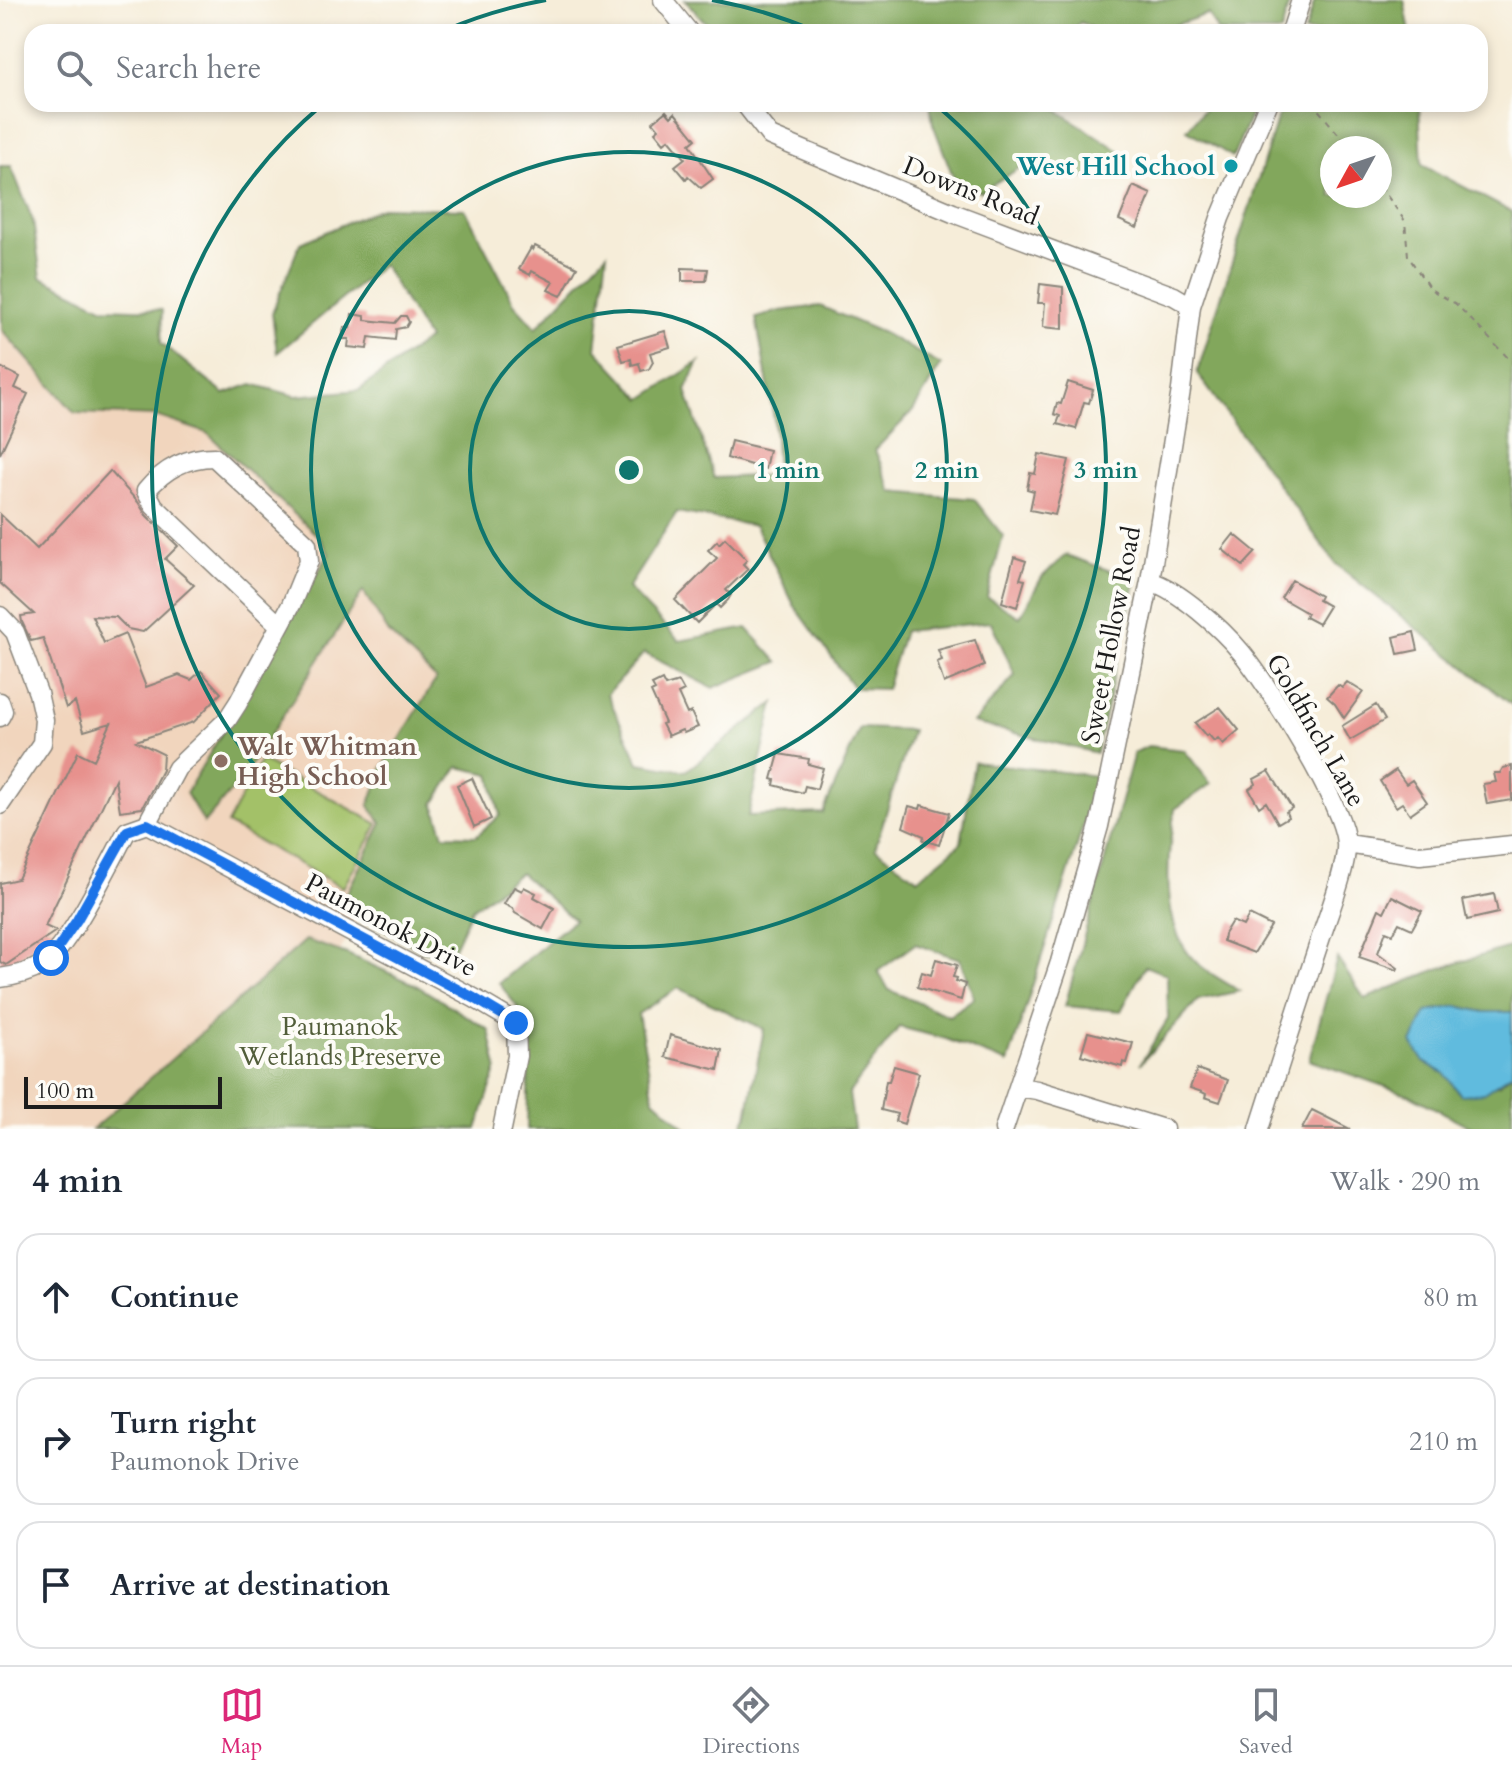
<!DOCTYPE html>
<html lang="en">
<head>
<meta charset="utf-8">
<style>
	:root { --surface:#fff; --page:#f2f2f3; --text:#1f2937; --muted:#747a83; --line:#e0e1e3; --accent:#db2777 }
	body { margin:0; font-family:Cardo,serif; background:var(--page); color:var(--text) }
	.compass { position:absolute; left:1320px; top:136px; width:72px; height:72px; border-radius:50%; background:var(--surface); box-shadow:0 4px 12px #0003; rotate:230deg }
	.scale { position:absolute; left:24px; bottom:20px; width:198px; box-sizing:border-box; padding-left:8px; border:4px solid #1c1c1c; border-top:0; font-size:22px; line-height:28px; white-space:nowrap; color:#1c1c1c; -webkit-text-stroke:6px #fdfcf7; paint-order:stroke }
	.stop { position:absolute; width:24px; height:24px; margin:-18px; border:6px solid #1a73e8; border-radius:50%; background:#fff }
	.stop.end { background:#1a73e8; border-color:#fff; box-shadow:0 2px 8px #0008 }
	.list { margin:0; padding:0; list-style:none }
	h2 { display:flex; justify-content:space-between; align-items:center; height:104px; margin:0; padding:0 32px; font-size:34px }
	h2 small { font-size:26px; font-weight:400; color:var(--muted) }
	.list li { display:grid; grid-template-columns:52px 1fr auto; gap:24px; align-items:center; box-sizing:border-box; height:128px; margin:0 16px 16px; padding:0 16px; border:2px solid var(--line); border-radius:24px }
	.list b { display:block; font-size:30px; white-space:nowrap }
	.list p { margin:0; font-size:26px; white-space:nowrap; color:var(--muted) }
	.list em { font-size:26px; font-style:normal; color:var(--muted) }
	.icon { flex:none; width:44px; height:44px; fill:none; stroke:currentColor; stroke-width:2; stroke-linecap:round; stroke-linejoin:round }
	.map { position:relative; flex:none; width:1512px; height:1129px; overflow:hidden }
	.search { position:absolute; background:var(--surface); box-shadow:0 4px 12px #0003; left:24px; right:24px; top:24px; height:88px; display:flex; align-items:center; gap:20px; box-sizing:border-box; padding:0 28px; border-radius:24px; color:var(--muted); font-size:30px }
	.sheet { height:536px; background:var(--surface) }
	nav { display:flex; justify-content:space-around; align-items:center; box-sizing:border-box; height:112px; border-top:2px solid var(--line); background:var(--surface); font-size:22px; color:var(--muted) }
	nav a { display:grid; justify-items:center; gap:4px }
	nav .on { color:var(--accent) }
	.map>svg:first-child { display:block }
	.built { fill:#f1d5bd }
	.green { fill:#a3c168; stroke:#606e42; stroke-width:2 }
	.forest { fill:#82a75c; stroke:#4f623c; stroke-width:2; fill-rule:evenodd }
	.water { fill:#60bbde; stroke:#3e6c7d; stroke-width:2 }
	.building { fill:#e7918d }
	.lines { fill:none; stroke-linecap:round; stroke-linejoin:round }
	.minor-casing { stroke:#89847a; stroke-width:21 }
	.path { stroke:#89847a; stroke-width:2; stroke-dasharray:6 6; stroke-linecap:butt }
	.minor { stroke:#fff; stroke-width:18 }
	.route { stroke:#1a73e8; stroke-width:10 }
	.ring { fill:none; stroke:#0f766e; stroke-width:4 }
	.culture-dot { fill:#0f9aa8; stroke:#fdfcf7; stroke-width:3 }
	.education-dot { fill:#8d6e63; stroke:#fdfcf7; stroke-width:3 }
	.labels { text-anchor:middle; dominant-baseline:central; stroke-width:8; stroke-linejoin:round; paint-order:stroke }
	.culture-label { font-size:26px; font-weight:bold; fill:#0d838f; stroke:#fdfcf7; text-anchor:end }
	.street-label { font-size:26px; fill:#1c1c1c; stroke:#fdfcf7 }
	.education-label { font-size:26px; font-weight:bold; fill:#785e54; stroke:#fdfcf7; text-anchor:start }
	.park-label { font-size:26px; fill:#525e3a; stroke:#fdfcf7 }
	.centre { fill:#0f766e; stroke:#fdfcf7; stroke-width:4 }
	.ring-label { font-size:24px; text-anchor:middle; font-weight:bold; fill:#0f766e; stroke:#fdfcf7; stroke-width:8; stroke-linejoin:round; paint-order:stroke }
</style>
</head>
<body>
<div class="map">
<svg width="1512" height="1129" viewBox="0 0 1512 1129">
	<rect width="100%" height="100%" fill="#fdfcf7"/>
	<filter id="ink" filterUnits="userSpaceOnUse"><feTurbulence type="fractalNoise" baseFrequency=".0125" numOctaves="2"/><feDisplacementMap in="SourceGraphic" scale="16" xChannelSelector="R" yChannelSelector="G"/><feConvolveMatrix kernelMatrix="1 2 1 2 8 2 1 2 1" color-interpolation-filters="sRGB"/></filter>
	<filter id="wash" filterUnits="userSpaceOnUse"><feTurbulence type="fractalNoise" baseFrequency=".006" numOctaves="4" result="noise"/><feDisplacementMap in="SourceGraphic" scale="32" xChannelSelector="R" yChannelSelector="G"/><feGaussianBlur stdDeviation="1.8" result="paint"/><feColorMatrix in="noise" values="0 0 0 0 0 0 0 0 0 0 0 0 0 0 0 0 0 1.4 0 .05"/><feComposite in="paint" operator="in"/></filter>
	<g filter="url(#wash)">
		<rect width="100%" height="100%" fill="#f6edd9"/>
		<path class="built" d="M0 284 540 582 338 955 306 940 93 1129H0Z"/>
		<path class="green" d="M261 760 378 824 343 888 227 824Z"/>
		<path class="forest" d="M685 0H1290L1281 32H1218L1208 14 1154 32H1098L1081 22 1068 32H879L871 26 842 32H714Z
			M1315 0H1404L1410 32H1305Z
			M930 104H1048L1124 154 1091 179 1023 166 980 192 954 179 933 124Z
			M1208 104H1255L1233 157 1187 130Z
			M1282 104H1419L1422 165 1512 212V705L1336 564 1197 373ZM1332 148H1380V196H1332Z
			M0 166H11L33 221 41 277 104 308 162 310 161 343 224 394 252 384 296 396 359 390 428 339 383 265 277 353 272 313 300 243 383 207 465 209 515 305 536 328 607 253 596 349 642 399 699 362 686 390 714 478 777 475 774 419 756 318 780 311 820 306 883 333 941 365 913 411 875 450 892 492 974 499 1003 536 987 597 1020 617 1042 577 1066 555 1136 580 1096 753 973 723 1015 675 991 622 904 631 886 689 854 688 794 605 755 526 677 512 628 588 679 641 747 628 778 662 713 688 644 653 607 694 639 763 686 771 774 703 748 816 823 813 860 728 912 730 875 848 918 879 961 843 974 762 1099 776 1008 1063 946 1039 899 1027 849 1093 854 1129H741L747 1116 764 1029 678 988 638 1014 654 1099 687 1129H527L530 1024 499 983 574 920 520 873 472 909 452 952H425L340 906 382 823 369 806 382 769 436 679 389 633 363 591 244 776 204 823 186 793 329 554 319 537 207 433 156 416 75 413 2 330ZM458 767 490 774 500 815 476 836 444 835 434 804ZM915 944 960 959 974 998 949 1016 889 990 878 971Z
			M1148 746 1184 750 1211 784 1175 809C1167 852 1160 926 1194 960 1207 973 1225 982 1240 991L1198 1000 1140 1064 1168 1019 1167 975 1145 966 1121 1011 1065 1006 1134 753Z
			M306 940 347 954 414 984 489 1030 497 1068 477 1129H93Z
			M1512 946V1012H1484L1457 1006 1424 1062 1444 1073 1461 1095 1500 1084 1512 1073V1129H1474L1410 1095 1309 1060 1337 958 1365 999 1435 970Z"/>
		<path class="water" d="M1457 1006 1484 1012H1512V1073L1484 1093 1461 1095 1444 1073 1424 1062 1412 1043 1427 1012Z"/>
		<g id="blocks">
			<path class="building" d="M666 111 671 117 675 113 696 139 690 144 713 179 701 188 688 176 686 179 675 166 685 158 669 139 664 143 655 132 659 129 653 122Z
				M1133 186 1151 194 1137 228 1119 220Z
				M535 246 577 267 561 296 548 290 553 282 532 271 530 275 519 269 531 248 533 250Z
				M682 268 708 269 706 281H682Z
				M1040 284 1063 287V329L1043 327 1045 303H1038Z
				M352 314 365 316V320L395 323 401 316H406L409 322 406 327 396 329 395 340 369 337 367 349 348 347 349 339H342L344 327 350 328Z
				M665 331 670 347 650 353 653 362 649 369 641 371 639 363 632 365 631 359 623 361 618 345Z
				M0 367 20 377 15 388 28 394 0 454Z
				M1068 382 1093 390 1089 403 1084 402 1076 429 1057 424 1060 416 1054 414 1057 403 1061 404Z
				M731 441 769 450 765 469 727 458Z
				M1039 454 1069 460 1055 515 1030 510 1034 491 1027 489 1030 473 1035 474Z
				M110 471 138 502 146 515 178 546 165 559 194 585 143 632 128 629 116 617 92 616 104 643 125 634 146 687 179 675 191 680 201 671 221 693 194 722 136 741 163 754 162 770 142 808 120 811 115 779 45 926 56 931 6 965 0 962V883L18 879 78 752 94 760 111 723 84 731 75 702 66 708 43 638 31 641 22 622 21 616 34 614 0 583V514L37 549Z
				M1234 534 1256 552 1243 566 1222 549Z
				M725 538 747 560 743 564 748 569 726 590 731 595 728 600 720 608 716 604 697 623 675 600 717 558 708 550 717 541 719 544Z
				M1014 557 1026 561 1020 579 1025 580 1017 607 1002 602Z
				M1292 580 1320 596 1318 600 1329 606 1318 624 1305 617 1307 613 1281 598Z
				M1414 632 1418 650 1398 654 1394 637Z
				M975 640 984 666 944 683 937 662 942 660 938 650Z
				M662 680 665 686 679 682 684 691 678 694 687 714 691 712 698 727 684 733 682 730 668 736 662 724 665 723 651 692 655 690 652 685Z
				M1347 682 1363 692 1344 718 1335 704 1327 697 1338 685 1342 688Z
				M1376 705 1385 720 1350 740 1342 726Z
				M1220 707 1239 730 1223 744 1218 738 1214 741 1208 734 1206 736 1195 723Z
				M779 754 809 759 808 764 823 768 817 789 805 786 803 793 774 785 775 780 772 779Z
				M1512 766V800L1487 804 1483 784 1496 782 1494 773H1500L1503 768Z
				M1396 770 1406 784 1412 780 1427 802 1410 814 1402 803 1396 807 1380 781Z
				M1269 771 1292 808 1286 812 1288 817 1278 823 1266 802 1259 807 1249 789 1256 784 1254 779Z
				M472 778 491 819 474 827 457 785Z
				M921 805 949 813 939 845 923 840 924 836 903 827 909 806 920 809Z
				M514 887 522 891 524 887 536 893 534 897 554 908 543 929 515 913 512 908 504 904Z
				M1494 894 1498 913 1467 920 1463 900Z
				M1392 896 1422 911 1412 929 1399 923 1393 934 1386 931 1378 953 1398 968 1397 970 1359 957 1379 909 1384 912Z
				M1249 915 1271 926 1254 953 1223 941 1224 934 1232 921 1243 926Z
				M936 959 957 965 953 977 957 978 956 981 965 984 961 1000 917 987 922 972 931 975Z
				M1088 1032 1133 1043 1127 1063 1123 1062 1122 1067 1081 1055Z
				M670 1035 722 1050 718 1070 665 1057Z
				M894 1066 919 1073 904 1124 895 1121 897 1114 881 1110 886 1081H889Z
				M1197 1069 1228 1080 1220 1102 1205 1097 1206 1094 1202 1092 1190 1088Z
				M1312 1110 1350 1129H1302Z"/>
		</g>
	</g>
	<g filter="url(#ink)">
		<use href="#blocks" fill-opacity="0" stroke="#89847a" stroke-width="2"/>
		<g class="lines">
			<g class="minor-casing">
				<path id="minor" d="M663 0 689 32
					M1291 32 1301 0
					M745 104 770 136 953 213 1174 296 1191 306
					M1150 581C1179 590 1221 628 1241 652 1268 684 1343 804 1346 843 1348 864 1330 910 1323 931 1301 997 1280 1063 1259 1129
					M0 616 15 632 38 693 44 720 42 743 0 805
					M0 702 3 711 0 717
					M147 824 474 998 516 1023 517 1056 502 1129
					M1347 844 1420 855 1512 845
					M0 978C15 976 29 973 42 965 69 948 110 862 127 831L147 824 177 768 227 720 238 703 291 605 309 561 307 544 214 457C186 457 164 469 146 491L154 506 279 625
					M1019 1087 1037 1090 1164 1129
					M1004 1129 1060 962 1099 826 1150 581 1181 390 1191 306 1220 218 1268 104"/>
			</g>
			<path class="path" d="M1391 30 1392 32
				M1309 104 1315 106 1350 148
				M1380 186 1405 221 1408 256 1430 289 1456 304 1512 362"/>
			<use href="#minor" class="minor"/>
		</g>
	</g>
	<g class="lines" filter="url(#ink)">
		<path class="route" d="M51 958 77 920 127 831 147 824 474 998 516 1023"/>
	</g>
	<g class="ring">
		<circle cx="629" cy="470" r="159"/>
		<circle cx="629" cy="470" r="318"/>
		<path d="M443 31A477 477 0 0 1 546 0M712 0A477 477 0 0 1 815 31M936 105A477 477 0 1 1 322 105"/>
	</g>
	<circle class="culture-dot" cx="1231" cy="166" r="8"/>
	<circle class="education-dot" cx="221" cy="761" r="8"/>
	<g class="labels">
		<g class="culture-label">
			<text x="1215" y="166">West Hill School</text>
		</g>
		<g class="street-label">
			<text transform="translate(971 191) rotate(22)">Downs Road</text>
			<text transform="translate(1111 635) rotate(-79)">Sweet Hollow Road</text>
			<text transform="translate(1316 730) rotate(60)">Goldfinch Lane</text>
			<text transform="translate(391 925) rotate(28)">Paumonok Drive</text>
		</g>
		<g class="education-label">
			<text x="237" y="746">Walt Whitman<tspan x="237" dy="30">High School</tspan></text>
		</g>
		<g class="park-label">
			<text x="340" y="1026">Paumanok<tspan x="340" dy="30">Wetlands Preserve</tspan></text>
		</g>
	</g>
	<circle cx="629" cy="470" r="12" class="centre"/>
	<g class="ring-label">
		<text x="788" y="478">1 min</text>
		<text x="947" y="478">2 min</text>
		<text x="1106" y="478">3 min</text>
	</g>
</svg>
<svg class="compass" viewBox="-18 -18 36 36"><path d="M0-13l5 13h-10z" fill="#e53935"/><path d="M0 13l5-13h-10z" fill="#747a83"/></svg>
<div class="scale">100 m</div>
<div class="stop" style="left:51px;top:958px"></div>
<div class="stop end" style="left:516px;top:1023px"></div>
<div class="search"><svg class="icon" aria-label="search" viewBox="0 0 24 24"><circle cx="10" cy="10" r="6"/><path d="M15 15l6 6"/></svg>Search here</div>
</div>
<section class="sheet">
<h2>4 min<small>Walk · 290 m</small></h2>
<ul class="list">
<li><svg class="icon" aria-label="ahead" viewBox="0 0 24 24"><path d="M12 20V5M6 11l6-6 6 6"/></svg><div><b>Continue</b></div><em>80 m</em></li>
<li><svg class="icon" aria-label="right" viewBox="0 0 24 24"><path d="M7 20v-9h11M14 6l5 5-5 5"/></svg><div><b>Turn right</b><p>Paumonok Drive</p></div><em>210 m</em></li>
<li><svg class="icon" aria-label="arrive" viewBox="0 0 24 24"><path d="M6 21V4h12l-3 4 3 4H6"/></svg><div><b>Arrive at destination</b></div></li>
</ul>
</section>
<nav>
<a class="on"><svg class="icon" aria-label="map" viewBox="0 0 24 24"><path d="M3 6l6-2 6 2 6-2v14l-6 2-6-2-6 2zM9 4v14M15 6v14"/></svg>Map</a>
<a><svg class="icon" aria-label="directions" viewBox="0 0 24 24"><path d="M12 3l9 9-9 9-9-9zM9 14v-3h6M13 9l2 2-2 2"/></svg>Directions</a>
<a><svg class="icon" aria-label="saved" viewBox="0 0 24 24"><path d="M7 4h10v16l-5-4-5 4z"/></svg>Saved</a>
</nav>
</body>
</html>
